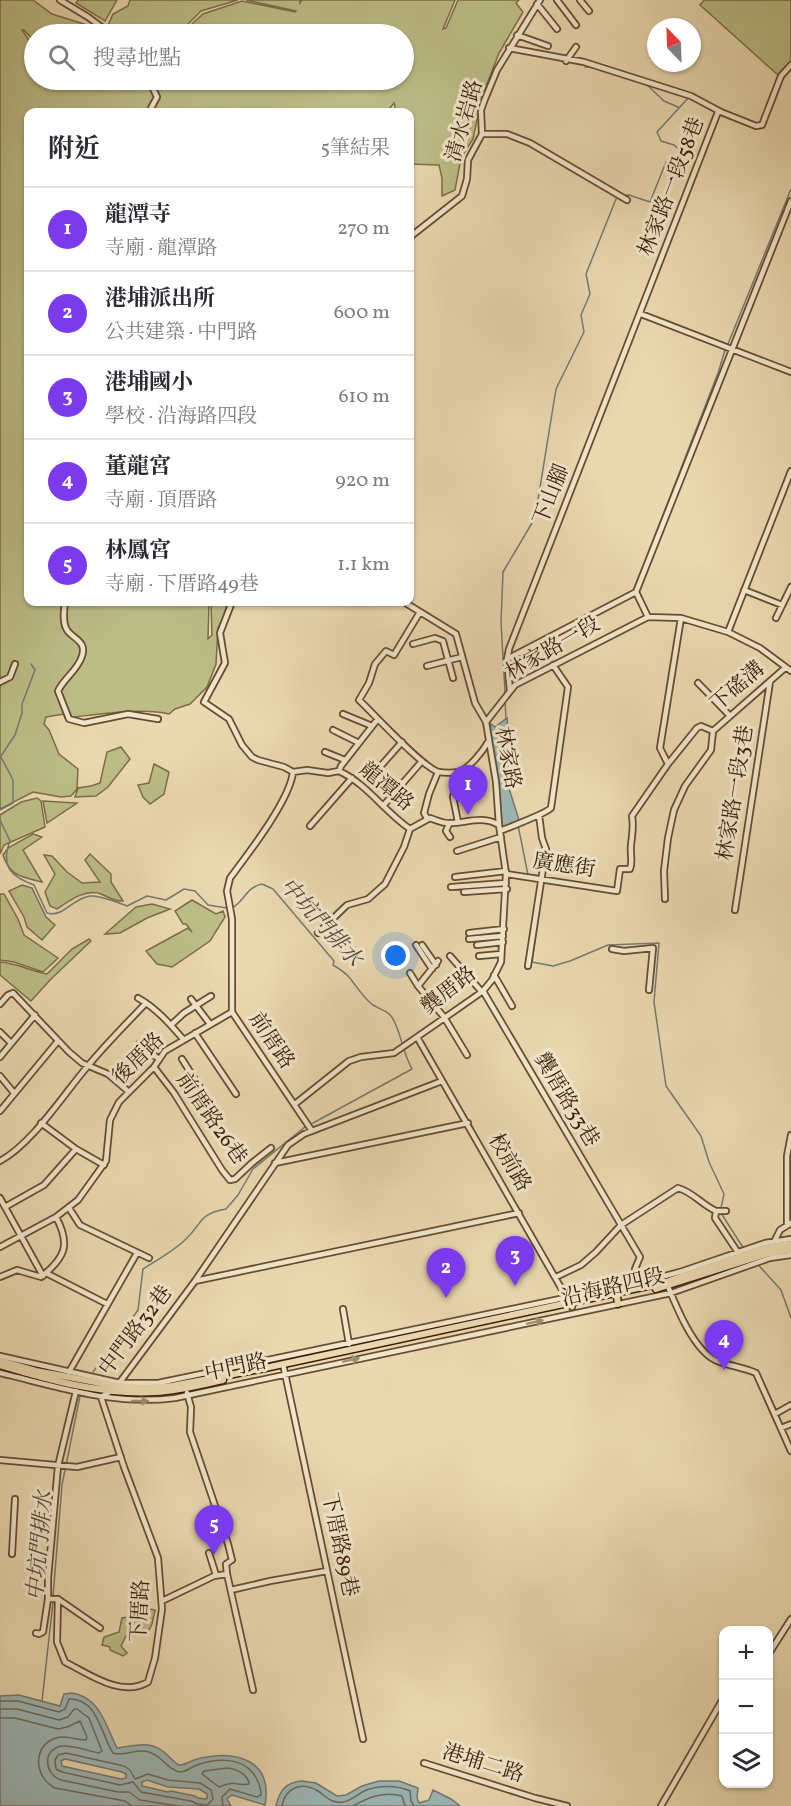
<!DOCTYPE html>
<html lang="zh-TW">
<head>
<meta charset="utf-8">
<style>
	:root { --surface:#fff; --page:#f2f2f3; --text:#2b2b33; --muted:#7c7c81; --line:#e1e1e2; --accent:#7c3aed }
	body { margin:0; font-family:Vollkorn,"Noto Serif TC",serif; background:var(--page); color:var(--text) }
	.controls { position:absolute; right:18px; bottom:18px; display:grid; overflow:hidden; border-radius:12px; box-shadow:0 2px 4px #0004 }
	.controls button { width:54px; height:54px; display:grid; place-items:center; padding:0; border:0; border-bottom:2px solid var(--line); background:var(--surface); color:var(--text); font:30px sans-serif }
	.compass { position:absolute; left:647px; top:18px; width:54px; height:54px; border-radius:50%; background:var(--surface); box-shadow:0 2px 4px #0004; rotate:337deg }
	.you { position:absolute; left:396px; top:956px; width:21px; height:21px; margin:-15px; border:4px solid #fff; border-radius:50%; background:#1a73e8; box-shadow:0 0 0 9px #1a73e833 }
	.badge { display:grid; place-items:center; width:39px; height:39px; border-radius:50%; background:var(--accent); color:#fff; font-size:20px; font-weight:700 }
	.pin { position:absolute; translate:-50% -50px; filter:drop-shadow(0 2px 3px #0008) }
	.pin::after { content:''; position:absolute; top:32px; width:21px; height:18px; background:inherit; clip-path:polygon(0 0,100% 0,50% 100%) }
	.list { margin:0; padding:0; list-style:none }
	h2 { display:flex; justify-content:space-between; align-items:center; height:78px; margin:0; padding:0 24px; font-size:26px }
	h2 small { font-size:20px; font-weight:400; color:var(--muted) }
	.list li { display:grid; grid-template-columns:39px 1fr auto; gap:18px; align-items:center; box-sizing:border-box; height:84px; padding:0 24px; border-top:2px solid var(--line) }
	.list b { display:block; font-size:22px; white-space:nowrap }
	.list p { margin:0; font-size:20px; white-space:nowrap; color:var(--muted) }
	.list em { font-size:20px; font-style:normal; color:var(--muted) }
	.icon { flex:none; width:33px; height:33px; fill:none; stroke:currentColor; stroke-width:2; stroke-linecap:round; stroke-linejoin:round }
	.map { position:relative; flex:none; width:791px; height:1806px; overflow:hidden }
	.search { position:absolute; background:var(--surface); box-shadow:0 2px 4px #0004; left:24px; top:24px; width:390px; height:66px; display:flex; align-items:center; gap:15px; box-sizing:border-box; padding:0 21px; border-radius:33px; color:var(--muted); font-size:22px }
	.panel { position:absolute; background:var(--surface); box-shadow:0 2px 4px #0004; left:24px; top:108px; width:390px; height:498px; border-radius:12px }
	.map>svg:first-child { display:block }
	.green { fill:#bcbd87; stroke:#7c6d46; stroke-width:1.5 }
	.water { fill:#9db7b7; stroke:#767970; stroke-width:1.5; fill-rule:evenodd }
	.lines { fill:none; stroke-linecap:round; stroke-linejoin:round }
	.shore { stroke:#6c6a5e; stroke-width:1.5 }
	.stream { stroke:#767970; stroke-width:1.5 }
	.minor-casing { stroke:#674c30; stroke-width:8 }
	.major-casing { stroke:#3b1d06; stroke-width:9 }
	.minor { stroke:#f1e6cc; stroke-width:4.5 }
	.major { stroke:#ead8b0; stroke-width:6 }
	.oneway { fill:#9f8c73 }
	.labels { text-anchor:middle; dominant-baseline:central; stroke-width:6; stroke-linejoin:round; paint-order:stroke }
	.street-label { font-size:21px; fill:#3b1d06; stroke:#f1e6cc }
	.water-label { font-size:22px; font-style:italic; fill:#584b3b; stroke:#f1e6cc }
</style>
</head>
<body>
<div class="map">
<svg width="791" height="1806" viewBox="0 0 791 1806">
	<rect width="100%" height="100%" fill="#ead8b0"/>
	<filter id="stains"><feTurbulence type="fractalNoise" baseFrequency=".00333" numOctaves="4"/><feColorMatrix values="0 0 0 0 .2 0 0 0 0 .09 0 0 0 0 .02 0 0 0 .5 -.17"/></filter>
	<radialGradient id="worn" r=".72"><stop offset=".6" stop-color="#630" stop-opacity="0"/><stop offset="1" stop-color="#630" stop-opacity=".3"/></radialGradient>
	<path class="green" d="M0 0H33L52 14 87 25 107 28 113 14 128 6 130 0H238L201 11 188 24 189 34H34V41L24 30H22L34 48V80H404V34H193L191 25 203 14 242 1 295 12 296 11 246 0H300V3L302 0H455L443 29 446 28 458 0H519L516 3 523 12 499 53 482 97 473 139 461 158 455 190 442 196V178L439 165 410 164V112H394L396 110 394 103 387 112H28V602H209L208 639 212 635 211 602H232L218 628 216 664 207 687 190 704 175 709 169 714C142 707 95 715 65 718L64 714 46 717 44 724 49 730 59 754 78 769 77 789 71 796 61 797 33 792 0 809Z
		M78 0H117L105 21 76 3Z
		M704 0H791V61L779 76 700 5Z
		M121 747 130 759 108 787 96 796 75 797 78 788 91 786 100 783 107 752Z
		M154 764 169 772 164 794 150 804 143 797 138 785 149 783Z
		M37 798 41 801 45 827 4 845 0 854V815L21 802Z
		M43 801 77 803 47 823Z
		M33 834 42 837 23 850 42 882C23 877 10 877 3 855L8 848Z
		M90 854 111 874V882L123 901C115 902 109 897 101 894 86 888 69 901 57 909L50 906 45 892 55 874 44 855 52 856 67 872 82 883 100 882 85 860Z
		M22 885 32 888 46 917 55 925 42 940 27 927 24 917 9 891Z
		M0 894H4L18 919 24 935 58 958 43 972 14 962 0 960Z
		M192 900 216 914 223 911 225 917 210 941 172 967 157 964 146 951 188 928 192 932 186 924H183L175 911Z
		M152 904 170 909 147 918 120 933 105 934 136 907Z
		M89 939 91 941 51 979 31 1001 0 975V962C16 963 31 971 47 974L72 949Z
		M142 1607 155 1610 152 1624 148 1632 126 1636 121 1646 127 1653 123 1656 110 1650V1647L102 1645 104 1637 119 1632 122 1618 129 1617Z"/>
	<path class="water" d="M507 718 510 750 506 779 519 820 502 829 498 784 490 733 491 724 495 727Z
		M72 1693C100 1697 106 1726 117 1748 134 1746 149 1740 164 1752 170 1757 173 1762 179 1765 187 1765 193 1759 201 1758 238 1750 273 1761 265 1805L232 1795 227 1799 231 1806H0V1696L19 1695 60 1706 64 1694ZM65 1759 122 1772 126 1774V1778L121 1779 62 1766 61 1761ZM147 1780 168 1787 199 1789 207 1794V1798L205 1799 198 1798 195 1796 171 1791 168 1792 142 1786V1782Z
		M302 1781 316 1783 337 1796 346 1795 362 1786 379 1781H399L418 1788 417 1798 419 1803 429 1800 433 1790 451 1799 460 1806H276C279 1791 286 1782 302 1781Z"/>
	<g class="lines">
		<path class="shore" d="M0 1701H18L59 1712 65 1709 69 1699C98 1698 101 1735 113 1753 125 1757 136 1748 149 1752 161 1755 169 1771 180 1772 186 1772 191 1767 197 1765 215 1758 240 1757 253 1773 258 1780 261 1787 261 1795L257 1797 230 1789 222 1797 223 1806
			M0 1709H17L59 1720 68 1717 74 1709H77L89 1718 102 1751 99 1753C88 1751 73 1745 62 1746 42 1749 44 1774 61 1780L118 1792H129L140 1800 178 1806
			M0 1718H15L58 1729 67 1727 80 1721 87 1737 86 1740C75 1740 64 1734 53 1739 31 1749 36 1779 55 1788L125 1801 132 1806
			M66 1753 124 1766 130 1770 135 1779 148 1774 168 1780 200 1783 211 1790 213 1799 207 1805 197 1804 191 1801 141 1792 133 1782 120 1785 62 1772 56 1769 55 1760 58 1755Z
			M227 1768C237 1769 248 1774 249 1784 236 1787 237 1779 219 1787L202 1774 204 1771Z
			M282 1806C285 1788 301 1781 318 1791 326 1796 331 1804 343 1802 350 1801 357 1795 364 1791 378 1785 397 1785 410 1791L411 1801 414 1806
			M353 1806C369 1797 384 1791 402 1796L405 1806"/>
		<path class="stream" d="M585 67H593
			M646 84 664 101 678 107
			M622 196 629 195 650 202 666 162 674 165 681 151 674 145 661 141 657 132 690 96
			M728 344 791 189
			M635 587 718 373 725 350
			M505 692 501 622 503 572 535 518 556 389 584 332 581 315 590 294 586 274 616 199
			M505 700 506 719
			M1 756 15 735 22 713V704L35 670 31 664
			M0 810 13 803V780L1 757
			M0 820 10 841C0 867 12 877 34 885L47 913C63 918 73 898 90 896 101 895 116 902 127 906L147 896 166 900 184 889 195 891 208 905 227 908
			M518 825 528 875 541 876
			M541 899 532 962 553 966 570 961 608 945 659 943 654 1002 666 1086 701 1136 709 1162 724 1194 721 1208
			M232 908C245 901 245 888 262 884L273 889 334 961 333 965C338 968 344 972 348 976 356 985 363 998 373 1005 381 1010 390 1011 394 1021 402 1037 403 1053 412 1069L313 1123
			M721 1213 744 1249
			M753 1259 781 1290 791 1318
			M93 1372 138 1310 143 1269C157 1260 174 1251 186 1239 203 1223 198 1214 226 1209L238 1195 253 1169 306 1126
			M53 1597 62 1485 80 1396
			M42 1701 53 1602"/>
		<g class="minor-casing">
			<path id="minor" d="M60 0 88 17 111 34
				M557 0 576 25
				M580 0 589 11
				M537 4 557 29
				M517 35 548 46
				M509 48 584 62 691 96 721 112
				M566 61 576 47
				M149 80 157 97 149 112
				M482 134H507L530 143 627 200
				M410 237 462 196 467 179 468 160 482 134 481 110 485 99 497 70 540 0
				M641 314 791 372
				M744 590 782 605
				M65 602C64 610 62 622 67 630 73 639 87 641 82 656 78 670 64 678 58 691L69 719 84 723 128 714 158 719
				M232 602 220 633 225 663 204 702 229 719 242 745 252 757 258 760 284 767 293 772 307 770 328 773 339 771C367 784 385 812 410 829
				M420 612 394 655 386 651 375 664 369 683 359 700C373 713 424 769 439 772 444 773 454 773 458 772 469 769 483 751 488 742
				M648 617 636 592 791 201
				M776 618 791 587
				M728 632 791 471
				M413 644 435 638 443 641 453 678
				M507 659 636 592
				M427 666 462 657
				M0 682 10 677 15 664
				M698 683 730 716
				M510 691 507 659 509 649 718 112H721L756 126 762 125 781 76 791 65
				M343 714 372 726
				M486 722 515 685 648 617 681 618 728 632 760 648 791 671
				M333 730 359 743
				M713 731 785 668
				M325 752 345 760
				M668 764 660 748 681 618
				M379 768 402 742
				M339 771 341 766 377 720
				M293 772C290 800 248 854 230 878L227 891 232 919V1012L312 1131
				M383 806 422 761
				M427 818 424 813 429 794 438 772
				M458 822 453 797 460 772
				M449 824 446 831 450 837
				M310 826 352 778
				M410 829 430 818C436 820 443 824 450 823 467 823 482 815 499 825
				M500 831C510 827 547 813 551 808L568 687 553 665
				M457 851 501 837
				M506 874 617 891 620 869H630C633 861 630 854 631 845 632 835 634 827 632 816L668 764 697 728 701 726 713 731
				M455 877 506 871
				M451 887 506 883
				M464 892 507 889
				M665 899 664 871 668 838 674 810 685 786 711 750 713 731
				M735 910 770 682
				M318 933 347 905 368 899 385 884 404 847 410 829
				M469 933 504 929
				M469 939 503 936
				M416 945 432 969
				M422 945 436 965
				M477 945 503 942
				M612 949 624 951 653 948 649 990
				M450 956 482 992
				M479 956 501 954
				M528 966 546 849 542 838 539 815
				M410 973 418 986 444 1017 467 1055
				M494 975 512 1006
				M418 986 438 961
				M483 991 640 1257 635 1269 638 1283
				M138 998C156 1008 170 1024 183 1039
				M191 999 210 1024
				M0 1004 8 995 13 993 69 1052 82 1063 108 1074 129 1092
				M171 1025 184 1013 211 996
				M0 1032 11 1043
				M195 1033 236 1094
				M417 1037 572 1307
				M139 1044 159 1059
				M0 1057 35 1015
				M182 1059 206 1097
				M154 1067 174 1093 222 1170 230 1180 235 1179 252 1163 271 1148
				M0 1076 14 1093
				M295 1104 349 1061 361 1057 394 1053 466 1003 483 991 492 980 501 962 506 874 499 825 496 782 486 722 475 703 456 634 404 602
				M0 1111 58 1041
				M41 1123 76 1149 104 1165
				M0 1161C32 1144 63 1095 87 1067 105 1045 126 1024 146 1003
				M275 1163 468 1123
				M0 1198 43 1276
				M5 1207 44 1185 76 1149
				M69 1208 80 1225 149 1258
				M716 1211H726
				M787 1225V1156L791 1135
				M774 1242 780 1230 791 1223
				M0 1247 56 1217
				M46 1273 107 1304
				M0 1277 17 1270 41 1277C65 1258 71 1245 56 1217L78 1200 106 1161 110 1120 119 1102 154 1067 165 1051 232 1012
				M556 1277 581 1265 596 1252 621 1225 678 1188C693 1192 702 1205 716 1211L715 1218 739 1254
				M195 1281 519 1213
				M667 1284C676 1306 693 1349 715 1360 728 1366 743 1367 756 1373L791 1451
				M343 1309 349 1344
				M0 1356 120 1383H158L650 1280 683 1271 765 1243 791 1239
				M283 1364 363 1739
				M69 1372 137 1253
				M0 1373C59 1387 114 1406 175 1398L671 1293 770 1258 791 1255
				M117 1386 195 1281 288 1145 304 1134 442 1081
				M775 1414 791 1405
				M781 1428 791 1424
				M0 1460 77 1467 121 1457
				M209 1553 216 1575
				M12 1554 15 1499
				M227 1574 253 1690
				M231 1590 270 1581 327 1571
				M48 1599H58L57 1642 65 1662C89 1674 121 1698 148 1682L155 1658 162 1609 158 1558 124 1467 101 1397 111 1391
				M58 1599 100 1628
				M162 1601 214 1576 227 1574 226 1564 232 1560 228 1544 190 1432 191 1407 187 1393
				M36 1633 39 1634 43 1632 48 1599V1578L58 1466 76 1391
				M768 1655 791 1619
				M424 1763 535 1798 567 1806
				M661 1806 724 1697"/>
		</g>
		<g class="major-casing">
			<path id="major" d="M656 1289 766 1254 791 1250
				M617 1297 618 1304
				M0 1361 36 1371 117 1386 143 1388 172 1386 265 1368 666 1282 766 1248 791 1244
				M0 1365C49 1380 103 1395 155 1392 178 1391 201 1385 223 1380"/>
		</g>
		<use href="#minor" class="minor"/>
		<use href="#major" class="major"/>
	</g>
	<defs><path id="oneway-solid" d="M-6-.8H1V-3.2L6.5 0L1 3.2V.8H-6Z" transform="scale(1.5)"/></defs>
	<g class="oneway">
		<use href="#oneway-solid" transform="translate(535 1322) rotate(-12)"/>
		<use href="#oneway-solid" transform="translate(351 1360) rotate(-12)"/>
		<use href="#oneway-solid" transform="translate(140 1401)"/>
	</g>
	<g class="labels">
		<g class="street-label">
			<text transform="translate(465 121) rotate(-74)">清水岩路</text>
			<text transform="translate(672 187) rotate(-69)">林家路一段58巷</text>
			<text transform="translate(552 495) rotate(-69)">下山腳</text>
			<text transform="translate(553 649) rotate(-30)">林家路一段</text>
			<text transform="translate(738 687) rotate(-41)">下磘溝</text>
			<text transform="translate(507 758) rotate(80)">林家路</text>
			<text transform="translate(386 787) rotate(40)">龍潭路</text>
			<text transform="translate(736 793) rotate(-81)">林家路一段3巷</text>
			<text transform="translate(564 866) rotate(9)">廣應街</text>
			<text transform="translate(449 991) rotate(-38)">龔厝路</text>
			<text transform="translate(271 1041) rotate(56)">前厝路</text>
			<text transform="translate(139 1059) rotate(-45)">後厝路</text>
			<text transform="translate(566 1100) rotate(59)">龔厝路33巷</text>
			<text transform="translate(211 1119) rotate(55)">前厝路26巷</text>
			<text transform="translate(509 1163) rotate(60)">校前路</text>
			<text transform="translate(613 1288) rotate(-13)">沿海路四段</text>
			<text transform="translate(136 1331) rotate(-53)">中門路32巷</text>
			<text transform="translate(236 1368) rotate(-12)">中門路</text>
			<text transform="translate(339 1545) rotate(78)">下厝路89巷</text>
			<text transform="translate(141 1611) rotate(-87)">下厝路</text>
			<text transform="translate(483 1764) rotate(17)">港埔二路</text>
		</g>
		<g class="water-label">
			<text transform="translate(320 923) rotate(48)">中坑門排水</text>
			<text transform="translate(41 1546) rotate(-85)">中坑門排水</text>
		</g>
	</g>
	<rect width="100%" height="100%" filter="url(#stains)"/>
	<rect width="100%" height="100%" fill="url(#worn)"/>
</svg>
<div class="controls">
<button>+</button>
<button>−</button>
<button><svg class="icon" aria-label="layers" viewBox="0 0 24 24"><path d="M12 4l9 5-9 5-9-5zM3 14l9 5 9-5"/></svg></button>
</div>
<svg class="compass" viewBox="-18 -18 36 36"><path d="M0-13l5 13h-10z" fill="#e53935"/><path d="M0 13l5-13h-10z" fill="#7c7c81"/></svg>
<div class="you"></div>
<div class="pin badge" style="left:468px;top:815px">1</div>
<div class="pin badge" style="left:446px;top:1298px">2</div>
<div class="pin badge" style="left:515px;top:1286px">3</div>
<div class="pin badge" style="left:724px;top:1370px">4</div>
<div class="pin badge" style="left:214px;top:1555px">5</div>
<div class="search"><svg class="icon" aria-label="search" viewBox="0 0 24 24"><circle cx="10" cy="10" r="6"/><path d="M15 15l6 6"/></svg>搜尋地點</div>
<section class="panel">
<h2>附近<small>5筆結果</small></h2>
<ul class="list">
<li><span class="badge">1</span><div><b>龍潭寺</b><p>寺廟 · 龍潭路</p></div><em>270 m</em></li>
<li><span class="badge">2</span><div><b>港埔派出所</b><p>公共建築 · 中門路</p></div><em>600 m</em></li>
<li><span class="badge">3</span><div><b>港埔國小</b><p>學校 · 沿海路四段</p></div><em>610 m</em></li>
<li><span class="badge">4</span><div><b>董龍宮</b><p>寺廟 · 頂厝路</p></div><em>920 m</em></li>
<li><span class="badge">5</span><div><b>林鳳宮</b><p>寺廟 · 下厝路49巷</p></div><em>1.1 km</em></li>
</ul>
</section>
</div>
</body>
</html>
